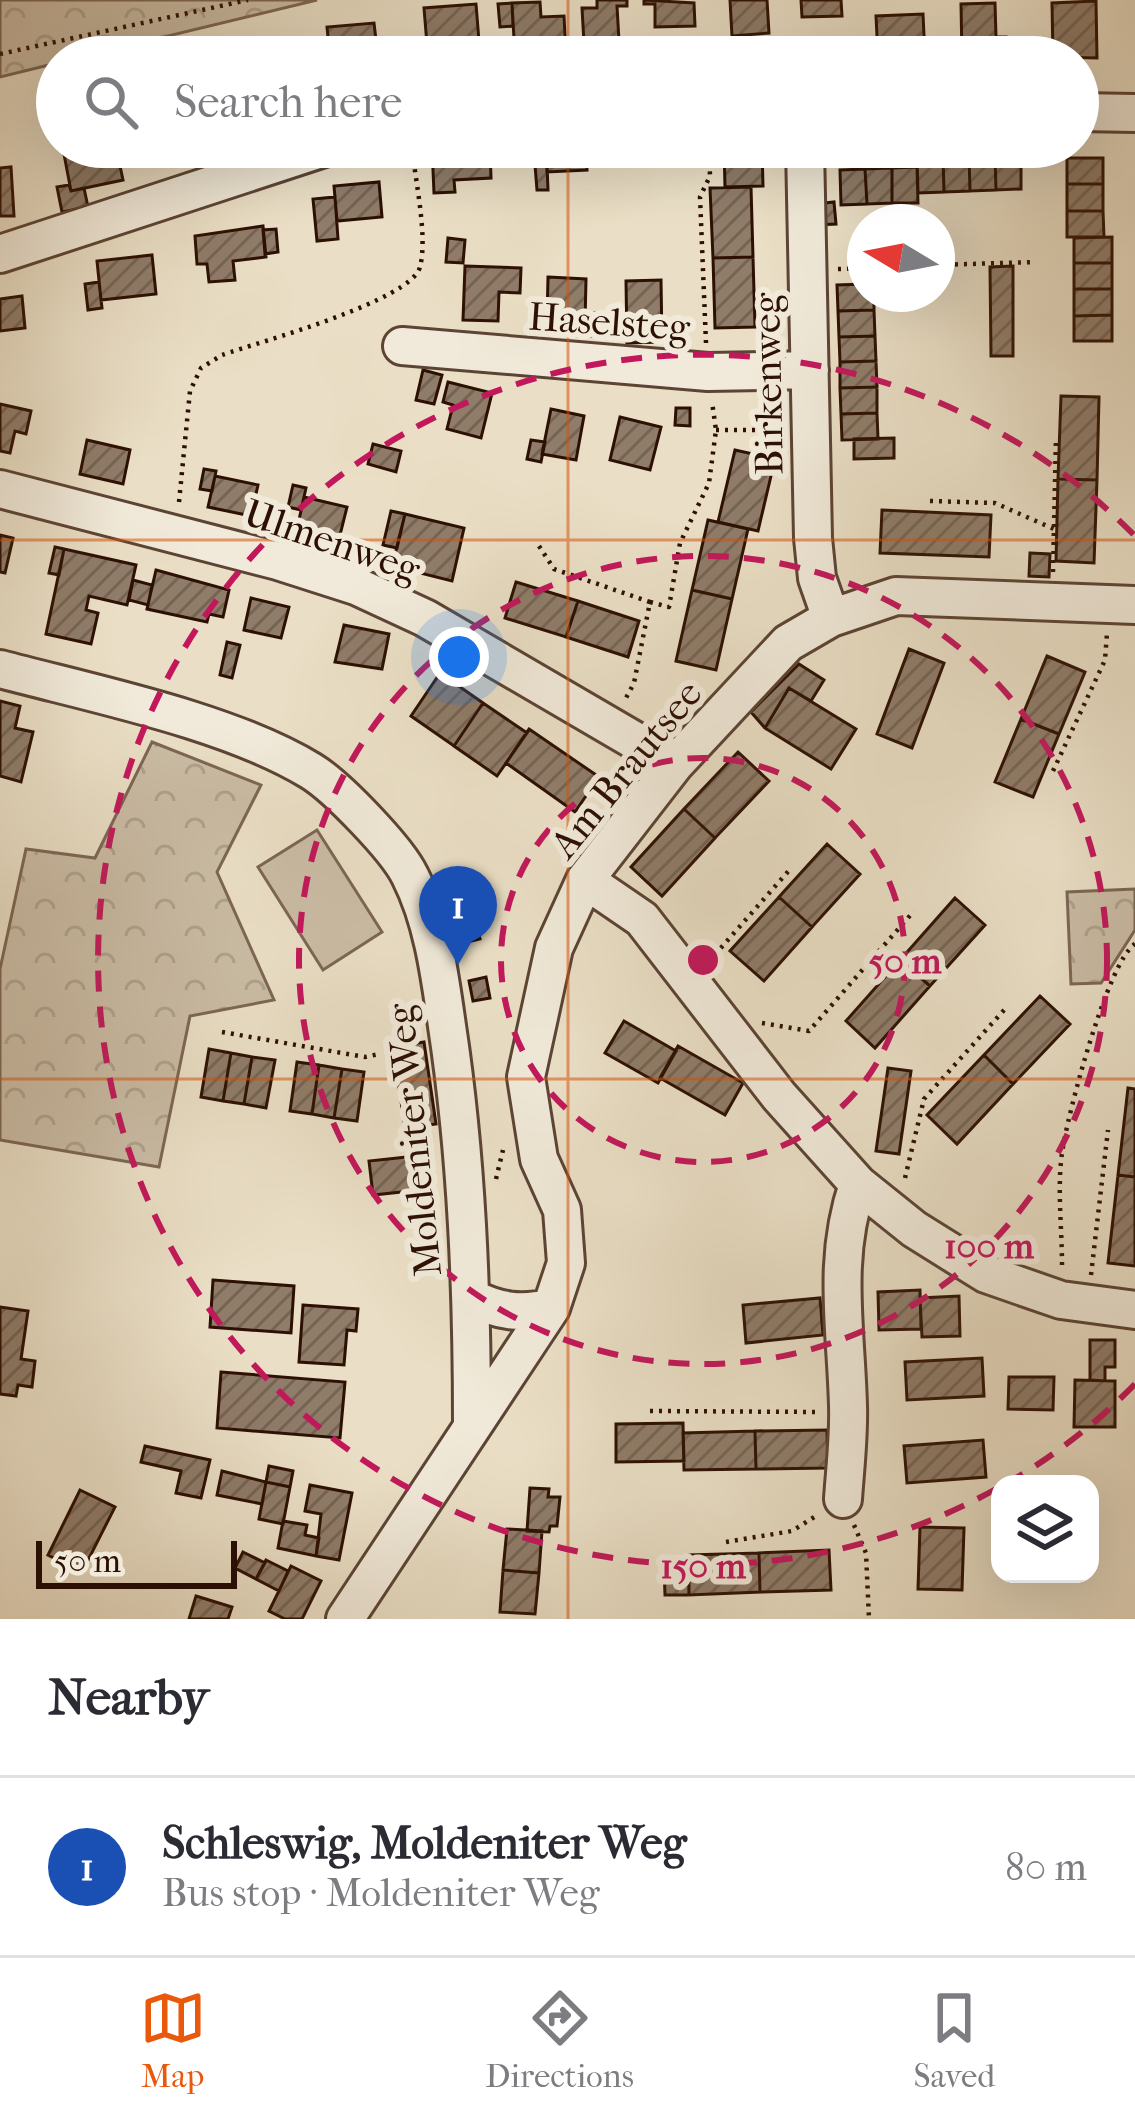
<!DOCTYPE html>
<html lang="en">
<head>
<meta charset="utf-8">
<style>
	:root { --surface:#fff; --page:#f2f2f3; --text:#2b2b33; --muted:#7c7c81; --line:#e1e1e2; --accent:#ea580c }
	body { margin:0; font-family:"IM FELL French Canon",serif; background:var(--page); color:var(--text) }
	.controls { position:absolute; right:36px; bottom:36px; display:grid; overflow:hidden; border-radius:24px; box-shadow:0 12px 48px #0002 }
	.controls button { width:108px; height:108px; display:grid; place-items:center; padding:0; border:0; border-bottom:3px solid var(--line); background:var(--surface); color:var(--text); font:60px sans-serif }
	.compass { position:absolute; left:847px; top:204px; width:108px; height:108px; border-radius:50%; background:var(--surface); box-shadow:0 12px 48px #0002; rotate:280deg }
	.scale { position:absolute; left:36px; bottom:30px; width:201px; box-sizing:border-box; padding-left:12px; border:6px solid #2d1004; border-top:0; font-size:33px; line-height:42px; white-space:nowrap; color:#2d1004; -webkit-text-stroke:9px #f1eada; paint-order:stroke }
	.you { position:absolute; left:459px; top:657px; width:42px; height:42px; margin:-30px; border:9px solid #fff; border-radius:50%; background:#1a73e8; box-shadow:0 0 0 18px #1a73e833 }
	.badge { display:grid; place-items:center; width:78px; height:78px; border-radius:50%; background:var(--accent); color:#fff; font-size:39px; font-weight:700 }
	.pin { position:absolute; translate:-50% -99px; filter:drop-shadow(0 3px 6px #0008) }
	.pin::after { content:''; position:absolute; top:63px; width:42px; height:36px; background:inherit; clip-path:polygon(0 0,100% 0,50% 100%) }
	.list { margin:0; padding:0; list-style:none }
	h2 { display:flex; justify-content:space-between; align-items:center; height:156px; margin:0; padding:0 48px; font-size:51px }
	h2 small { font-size:39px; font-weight:400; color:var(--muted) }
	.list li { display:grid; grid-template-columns:78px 1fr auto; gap:36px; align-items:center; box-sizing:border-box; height:180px; padding:0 48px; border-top:3px solid var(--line) }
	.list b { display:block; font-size:45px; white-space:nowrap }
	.list p { margin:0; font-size:39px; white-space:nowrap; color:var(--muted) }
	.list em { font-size:39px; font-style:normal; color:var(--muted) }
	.icon { flex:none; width:66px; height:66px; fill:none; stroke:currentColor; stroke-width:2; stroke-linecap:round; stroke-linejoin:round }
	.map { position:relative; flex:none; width:1135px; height:1619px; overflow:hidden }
	.search { position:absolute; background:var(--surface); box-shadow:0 12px 48px #0002; left:36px; right:36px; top:36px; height:132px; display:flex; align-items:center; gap:30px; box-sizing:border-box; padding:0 42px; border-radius:66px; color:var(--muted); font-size:45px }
	.sheet { height:336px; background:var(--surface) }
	nav { display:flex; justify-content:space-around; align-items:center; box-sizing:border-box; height:168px; border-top:3px solid var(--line); background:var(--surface); font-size:33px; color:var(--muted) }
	nav a { display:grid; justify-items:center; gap:6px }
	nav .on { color:var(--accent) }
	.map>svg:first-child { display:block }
	.grass { fill:#cabca5; stroke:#7c6654; stroke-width:3 }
	.forest { fill:url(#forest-crowns); stroke:#7c6654; stroke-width:3 }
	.building { fill:url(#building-hatch); stroke:#2d1004; stroke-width:3 }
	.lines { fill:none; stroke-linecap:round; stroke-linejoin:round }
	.minor-casing { stroke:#5c4434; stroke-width:42 }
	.path { stroke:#2d1004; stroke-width:4.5; stroke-dasharray:3 6; stroke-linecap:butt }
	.minor { stroke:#f1eada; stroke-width:36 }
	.grid { fill:none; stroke:#d5520b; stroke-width:3; stroke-opacity:0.55 }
	.ring { fill:none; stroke:#c2185b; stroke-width:6; stroke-dasharray:21 15 }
	.labels { text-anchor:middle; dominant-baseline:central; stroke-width:12; stroke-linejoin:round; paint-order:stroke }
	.street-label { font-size:39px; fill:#2d1004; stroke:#f1eada }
	.centre { fill:#c2185b; stroke:#f1eada; stroke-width:6 }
	.ring-label { font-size:36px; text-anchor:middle; font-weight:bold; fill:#c2185b; stroke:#f1eada; stroke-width:12; stroke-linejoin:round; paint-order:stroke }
</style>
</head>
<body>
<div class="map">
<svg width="1135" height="1619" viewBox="0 0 1135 1619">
	<defs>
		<pattern id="forest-crowns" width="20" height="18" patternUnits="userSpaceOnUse" patternTransform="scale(3)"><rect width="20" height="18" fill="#cabca5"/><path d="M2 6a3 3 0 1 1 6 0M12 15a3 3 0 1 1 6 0" fill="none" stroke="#aea18c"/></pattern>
		<pattern id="building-hatch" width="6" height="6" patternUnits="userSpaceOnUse" patternTransform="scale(3)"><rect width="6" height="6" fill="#8f7c69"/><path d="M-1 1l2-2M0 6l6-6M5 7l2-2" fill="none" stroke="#756454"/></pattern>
	</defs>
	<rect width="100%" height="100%" fill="#eadfc6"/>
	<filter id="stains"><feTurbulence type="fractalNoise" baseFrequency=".00167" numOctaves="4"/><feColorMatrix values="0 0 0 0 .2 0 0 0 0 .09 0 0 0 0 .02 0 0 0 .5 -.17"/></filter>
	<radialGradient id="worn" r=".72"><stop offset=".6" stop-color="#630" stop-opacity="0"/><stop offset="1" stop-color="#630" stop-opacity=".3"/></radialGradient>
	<path class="grass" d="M317 830 382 932 323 970 258 867Z"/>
	<path class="forest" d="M0 0H317L81 57H57V63L0 77Z
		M152 742 261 785 217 872 274 1000 190 1016 159 1167 0 1140V969L26 849 95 858Z
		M1135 889V930L1101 983 1071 984 1067 892Z"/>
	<path class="building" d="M597 0H627V6H617L619 41 584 43 582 8H597Z
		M644 0 694 3 695 26 655 27V4H644Z
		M730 0H767L769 33 732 36Z
		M841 0 842 16 802 17 801 0Z
		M1096 1 1097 58 1053 57 1052 3Z
		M540 2 541 17 564 16 566 55 515 57 512 3Z
		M512 3 513 26 500 27 498 4Z
		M995 3 996 37H1006V57H962L961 4Z
		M476 4 479 41 452 43 453 57H428L424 8Z
		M923 14 925 57H878L876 16Z
		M374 23 378 57H330L327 27Z
		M730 39 731 57H714L713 40Z
		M116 147 123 180 71 191 63 149Z
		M148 147H206V154L179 156 180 163 150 166Z
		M432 147H490L491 178 454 180 455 192 434 193Z
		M546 147H586L587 170 547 172Z
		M724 147H762L763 186 725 187Z
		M995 155H1021V189L996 190Z
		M995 155 996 190 970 191 969 156Z
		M969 156 970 191 944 192 943 157Z
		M943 157 944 192 918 193 917 158Z
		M1067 158H1103V184H1067Z
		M535 165H547L548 190H537Z
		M11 167 14 216H0V168Z
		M917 167 918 203H892V168Z
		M892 168V203L867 204 865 169Z
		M865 169 867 204 841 205 840 170Z
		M379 182 382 217 337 221 334 186Z
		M1067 184H1103V211H1067Z
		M69 185 71 191 84 188 88 207 62 212 57 187Z
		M751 187 753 257 713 258 710 188Z
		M335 197 338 239 317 241 313 199Z
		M834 202 836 224 816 225 815 204Z
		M1067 211H1103L1104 237H1067Z
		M263 226 266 257 233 261 235 280 209 282 207 264H197L195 236Z
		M276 229 278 252 265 254 263 230Z
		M1112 237V263H1074V238Z
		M448 238 465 240 463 263 446 262Z
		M152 255 156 294 101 300 97 261Z
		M753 257 755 327 715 328 713 258Z
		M1074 263H1112V289H1074Z
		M465 266 521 268 520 293 499 292 498 321 463 320Z
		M1013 266V356H991L990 267Z
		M548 277 586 279 585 324 547 322Z
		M661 280 662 342 627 343 626 281Z
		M99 282 102 308 88 310 85 284Z
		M865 284V294H874V310L838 311 837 285Z
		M1074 289H1112V315L1074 316Z
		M22 296 25 328 0 331V299Z
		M874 310 875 336 839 337 838 311Z
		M585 313H600L599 336H575L576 323 585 324Z
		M1112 315V341H1074V316Z
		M875 336 876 361 840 362 839 337Z
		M876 361 877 387 840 388V362Z
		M423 370 442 375 434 404 416 400Z
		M448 382 492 393 481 438 447 429 453 405 443 402Z
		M877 387V413L841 414 840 388Z
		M1061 396 1099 397 1097 480 1058 479Z
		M0 404 31 411 26 434 15 431 10 453 0 451Z
		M676 408H690V426L675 425Z
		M551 409 584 416 576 460 542 454Z
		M877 413 878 439 842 440 841 414Z
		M620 417 661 427 650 470 610 460Z
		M894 438V458L854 459V439Z
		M87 440 130 450 123 484 80 474Z
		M531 440 545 442 541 462 527 459Z
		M373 444 401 451 396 472 368 464Z
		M735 450 775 459 758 531 718 522Z
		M204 469 216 471 212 491 200 489Z
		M215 476 258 485 251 516 208 507Z
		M1058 479 1097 480 1094 563 1056 561Z
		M293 485 306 488 301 510 288 507Z
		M304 497 347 507 339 539 297 529Z
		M882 510 991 515 989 557 880 553Z
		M391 511 405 514 397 548 383 545Z
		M405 514 464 528 452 581 392 566Z
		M708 520 748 529 732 599 692 590Z
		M0 535 13 538 5 573 0 572Z
		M55 547 64 549 59 575 49 573Z
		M64 549 136 565 127 605 89 596 86 610 98 613 91 644 46 634Z
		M1030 553 1050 554 1049 577 1029 576Z
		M156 570 229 590 223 617 209 614 207 622 147 609Z
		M133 580 152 585 148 605 129 600Z
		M516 582 578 601 566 637 505 618Z
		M692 590 732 599 716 670 676 661Z
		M251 598 289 607 281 638 244 630Z
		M578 601 639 621 628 657 566 637Z
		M344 625 389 634 382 669 335 662Z
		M227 642 240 645 232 678 220 675Z
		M909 649 944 663 912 748 877 734Z
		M1047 656 1085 672 1059 734 1021 719Z
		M799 664 824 680 811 701 789 688 765 728 751 712Z
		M440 673 483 703 454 746 411 716Z
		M789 688 856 729 831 769 765 728Z
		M0 701 20 706 15 728 33 732 21 782 0 776Z
		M483 703 527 733 497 776 454 746Z
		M1021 719 1059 734 1033 797 995 782Z
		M529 729 599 777 575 812 506 763Z
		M738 752 769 781 715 838 684 809Z
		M684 809 715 838 662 896 631 867Z
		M827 844 860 874 812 927 779 897Z
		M779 897 812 927 764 981 730 951Z
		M955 898 985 925 930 986 900 960Z
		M475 919 480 939 463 943 458 922Z
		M900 960 930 986 875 1048 846 1021Z
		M486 977 490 998 473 1001 469 981Z
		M1040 996 1070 1024 1013 1084 984 1055Z
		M624 1021 676 1051 658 1083 605 1053Z
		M424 1042 436 1124 405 1128 393 1047Z
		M678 1046 743 1083 725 1115 660 1078Z
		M209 1049 231 1053 223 1101 201 1097Z
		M231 1053 252 1057 244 1104 223 1101Z
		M984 1055 1013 1084 957 1144 927 1115Z
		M252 1057 275 1060 266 1108 244 1104Z
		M297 1062 319 1065 312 1114 290 1111Z
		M319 1065 342 1069 334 1118 312 1114Z
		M888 1068 911 1071 899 1154 876 1151Z
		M342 1069 364 1072 357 1121 334 1118Z
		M1128 1088 1135 1089V1177L1118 1175Z
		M426 1155 430 1189 373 1195 369 1161Z
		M1118 1175 1135 1177V1266L1108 1263Z
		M213 1280 294 1286 291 1333 210 1327Z
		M920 1290 921 1329 879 1330 878 1292Z
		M959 1296 960 1336 922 1337 920 1298Z
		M820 1298 823 1335 746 1343 743 1305Z
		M303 1305 358 1309 356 1331 347 1330 344 1365 299 1362Z
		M0 1307 28 1311 21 1359 35 1361 32 1387 18 1385 16 1396 0 1394Z
		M1090 1340H1115V1367H1105V1381L1090 1380Z
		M982 1358 984 1396 907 1400 905 1362Z
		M221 1372 345 1382 340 1438 217 1428Z
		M1009 1377H1054L1053 1410 1008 1409Z
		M1075 1380 1115 1381V1427H1074Z
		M683 1423 684 1461 616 1462V1424Z
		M827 1430 828 1468 756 1469 755 1431Z
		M755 1431 756 1469 684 1470 683 1433Z
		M983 1440 986 1477 907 1483 904 1446Z
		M145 1446 210 1460 201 1498 176 1493 181 1471 141 1462Z
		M269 1466 293 1471 290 1487 266 1482Z
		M222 1471 266 1482 262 1504 217 1495Z
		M266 1482 290 1487 283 1524 259 1519Z
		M310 1485 352 1493 339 1560 316 1556 321 1514 305 1511Z
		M530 1488 549 1489 548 1497H560L557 1526H550L549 1532 527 1531Z
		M80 1490 115 1507 82 1572 48 1555Z
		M283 1521 307 1525 305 1535 319 1538 316 1556 278 1548Z
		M920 1527 964 1528 962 1590 918 1589Z
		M507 1529 542 1531 539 1573 503 1570Z
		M829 1550 831 1590 760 1592 759 1553Z
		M243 1552 265 1563 256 1579 235 1568Z
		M759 1553 760 1592 689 1595 688 1555Z
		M266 1560 288 1571 279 1591 256 1579Z
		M291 1566 321 1581 302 1619H285L269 1611Z
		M664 1568H689V1595H665Z
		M503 1570 539 1573 535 1614 500 1612Z
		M196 1596 232 1607 228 1619H189Z"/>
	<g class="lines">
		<g class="minor-casing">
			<path id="minor" d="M1078 112 1135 113
				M805 147 813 538 817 578 831 618
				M0 254 327 147
				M402 346 708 372 810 370
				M0 489 278 561 356 586 425 618 675 764
				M0 669C94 694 229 721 311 771 337 787 397 849 410 876 433 921 440 977 447 1026 467 1158 472 1292 472 1425
				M585 880 642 919 779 1096 858 1184 914 1229 986 1274 1061 1300 1135 1310
				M472 1298C500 1312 520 1314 551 1308
				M843 1499C845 1469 849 1437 848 1406 846 1327 832 1260 858 1184
				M345 1619 551 1308 566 1263 562 1210 539 1159 526 1077 554 948 585 880 675 764 788 643 831 618 896 596 1135 605"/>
		</g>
		<path class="path" d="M0 54 248 0
			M937 265 1035 262
			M838 269 865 268
			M706 343 700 197 710 176 709 147
			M716 430H782
			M930 501 995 503 1054 529
			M179 502 190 391 201 368 222 355C259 342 411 301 420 267 428 236 415 180 412 147
			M539 546 554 569 650 602 634 683 626 698
			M1053 572 1056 437
			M650 602 669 607 680 543 709 483 716 430 712 402
			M1053 771 1105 660 1107 633
			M715 965 720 949 792 867
			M762 1023 809 1031 914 911
			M222 1032 365 1057 379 1054
			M905 1178 924 1099 1005 1009
			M496 1179 503 1150
			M1062 1265C1062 1228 1057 1188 1062 1153 1067 1116 1108 961 1135 944
			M1091 1275 1108 1130
			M650 1411 819 1412
			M854 1525 866 1553 869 1619
			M726 1542 792 1531 816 1516"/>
		<use href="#minor" class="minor"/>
	</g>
	<path class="grid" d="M568 0V57M568 147V1619M0 540H1135M0 1079H1135"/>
	<g class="ring">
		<circle cx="703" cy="960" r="202"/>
		<circle cx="703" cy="960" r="404"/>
		<path d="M1135 1384A605 605 0 0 1 1006 1484M996 1489A605 605 0 1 1 1135 536"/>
	</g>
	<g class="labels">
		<g class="street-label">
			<text transform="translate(609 322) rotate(4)">Haselsteg</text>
			<text transform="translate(768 384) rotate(-91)">Birkenweg</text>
			<text transform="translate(332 541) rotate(19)">Ulmenweg</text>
			<text transform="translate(626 769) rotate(-51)">Am Brautsee</text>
			<text transform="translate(414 1140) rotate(-96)">Moldeniter Weg</text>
		</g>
	</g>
	<circle cx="703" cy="960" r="18" class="centre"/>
	<g class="ring-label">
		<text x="905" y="973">50 m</text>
		<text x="989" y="1258">100 m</text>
		<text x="703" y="1578">150 m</text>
	</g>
	<rect width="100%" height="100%" filter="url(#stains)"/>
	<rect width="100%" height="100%" fill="url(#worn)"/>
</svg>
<div class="controls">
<button><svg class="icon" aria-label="layers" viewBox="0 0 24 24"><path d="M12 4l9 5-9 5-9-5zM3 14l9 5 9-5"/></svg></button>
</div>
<svg class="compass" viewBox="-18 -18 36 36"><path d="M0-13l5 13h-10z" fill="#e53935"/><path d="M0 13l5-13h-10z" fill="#7c7c81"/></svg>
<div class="scale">50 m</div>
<div class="you"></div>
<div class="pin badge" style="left:458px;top:965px;background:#1a4fb4">1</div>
<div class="search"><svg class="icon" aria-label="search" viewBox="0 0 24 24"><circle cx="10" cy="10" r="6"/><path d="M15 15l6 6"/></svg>Search here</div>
</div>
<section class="sheet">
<h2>Nearby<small></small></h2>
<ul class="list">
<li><span class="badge" style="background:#1a4fb4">1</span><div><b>Schleswig, Moldeniter Weg</b><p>Bus stop · Moldeniter Weg</p></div><em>80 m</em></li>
</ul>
</section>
<nav>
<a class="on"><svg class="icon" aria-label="map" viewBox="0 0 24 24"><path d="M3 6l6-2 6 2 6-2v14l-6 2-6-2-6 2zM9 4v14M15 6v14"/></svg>Map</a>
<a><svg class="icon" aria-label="directions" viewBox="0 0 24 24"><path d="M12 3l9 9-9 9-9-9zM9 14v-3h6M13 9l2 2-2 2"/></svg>Directions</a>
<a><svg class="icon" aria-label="saved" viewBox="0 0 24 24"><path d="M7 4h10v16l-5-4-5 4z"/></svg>Saved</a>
</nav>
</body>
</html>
